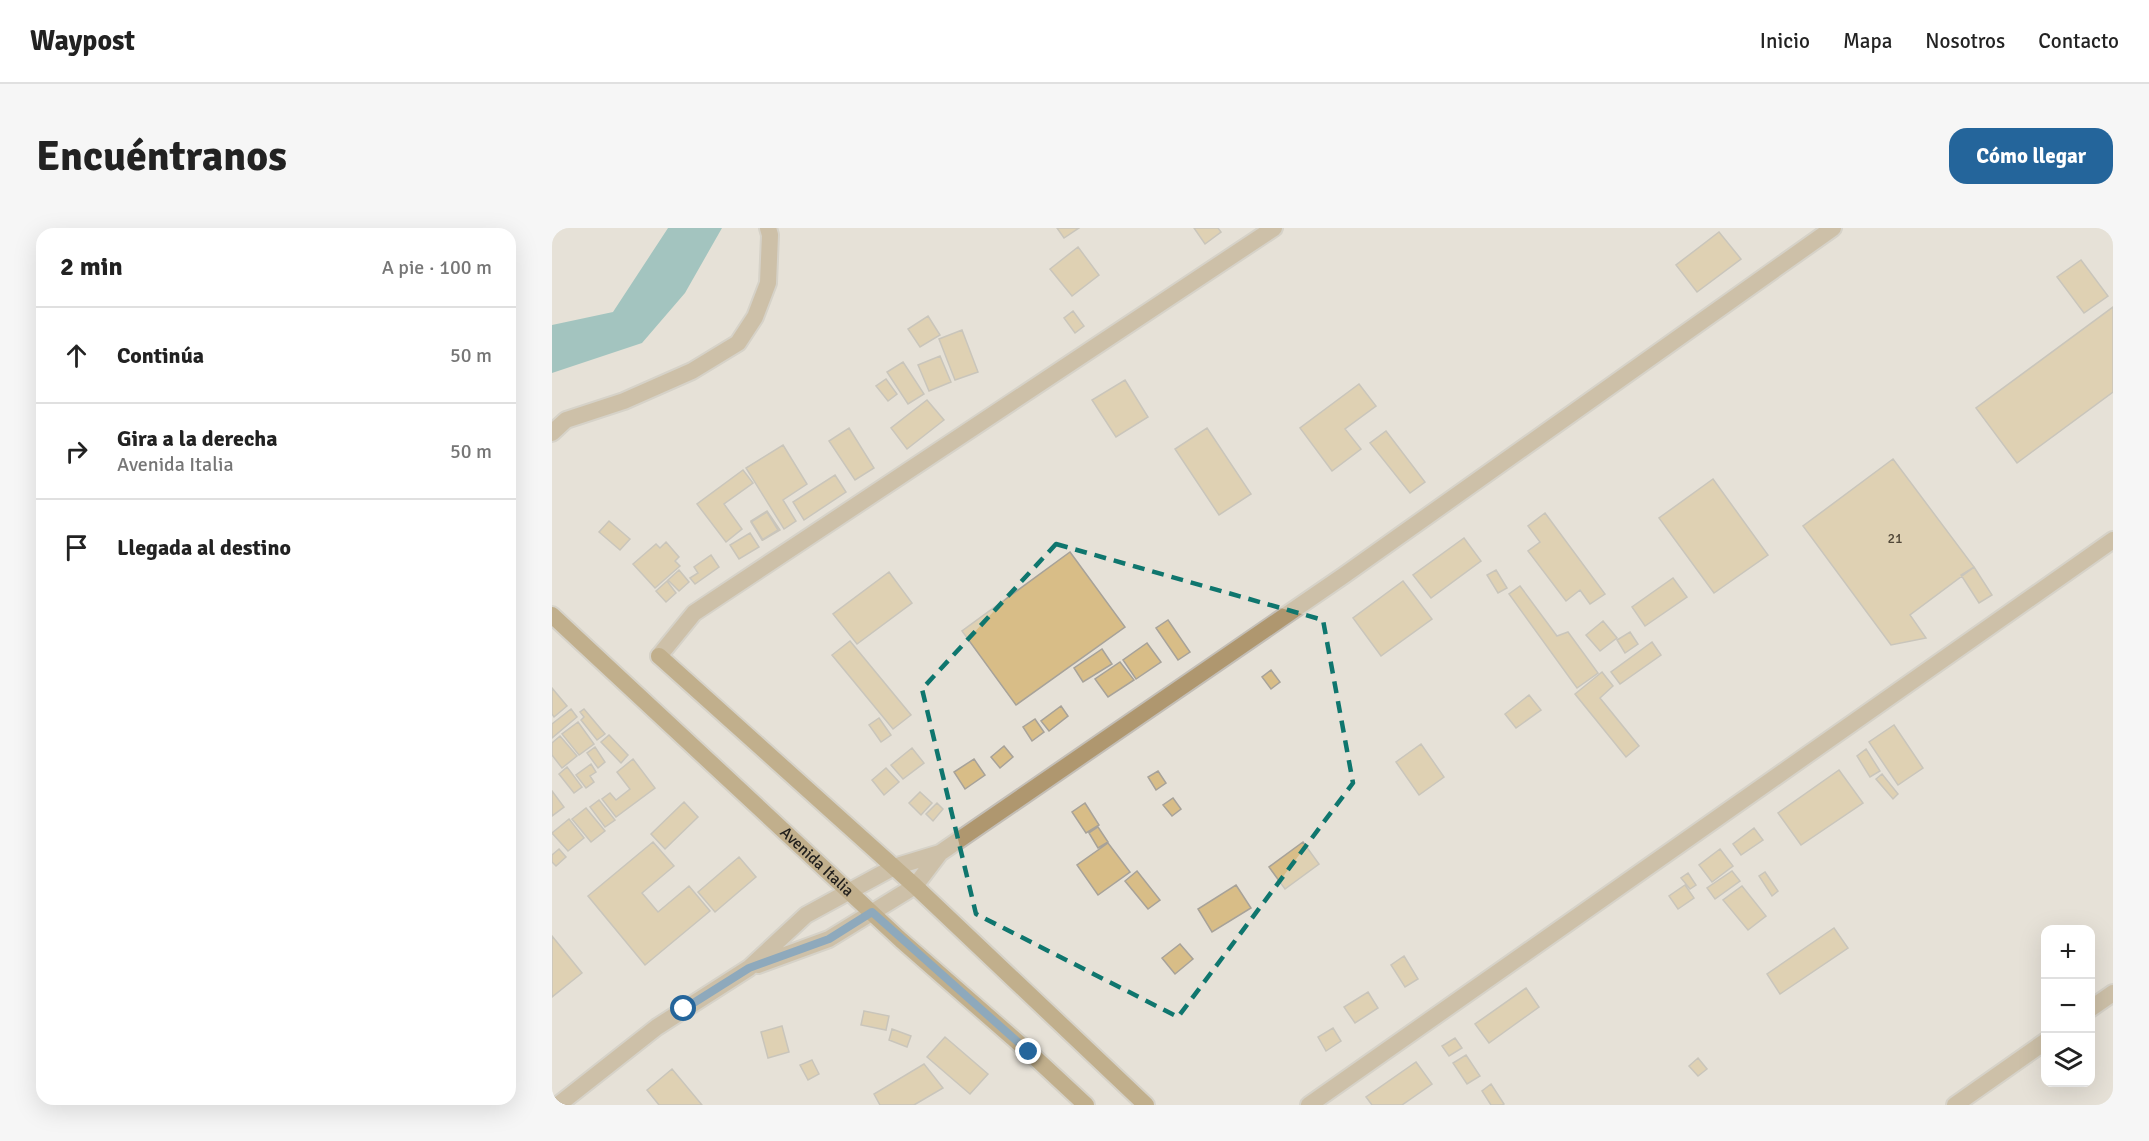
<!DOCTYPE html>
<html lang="es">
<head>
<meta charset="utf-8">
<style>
	:root { --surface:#fff; --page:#f6f6f6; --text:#222; --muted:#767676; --line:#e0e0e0; --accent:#24659b }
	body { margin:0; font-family:Signika,sans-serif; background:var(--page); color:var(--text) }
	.controls { position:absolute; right:18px; bottom:18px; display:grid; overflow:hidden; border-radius:12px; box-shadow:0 6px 24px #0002 }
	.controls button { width:54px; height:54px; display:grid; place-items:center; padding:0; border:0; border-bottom:2px solid var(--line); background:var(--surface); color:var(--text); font:30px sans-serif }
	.stop { position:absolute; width:18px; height:18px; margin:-14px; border:4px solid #24659b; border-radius:50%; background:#fff }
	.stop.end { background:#24659b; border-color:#fff; box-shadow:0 2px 6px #0008 }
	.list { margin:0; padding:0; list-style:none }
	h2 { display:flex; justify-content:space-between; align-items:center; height:78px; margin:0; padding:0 24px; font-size:26px }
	h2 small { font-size:20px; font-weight:400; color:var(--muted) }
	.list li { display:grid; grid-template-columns:39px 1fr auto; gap:18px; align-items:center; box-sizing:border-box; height:96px; padding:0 24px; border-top:2px solid var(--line) }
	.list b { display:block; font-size:22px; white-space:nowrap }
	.list p { margin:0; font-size:20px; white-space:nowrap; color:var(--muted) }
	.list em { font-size:20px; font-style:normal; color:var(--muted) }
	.icon { flex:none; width:33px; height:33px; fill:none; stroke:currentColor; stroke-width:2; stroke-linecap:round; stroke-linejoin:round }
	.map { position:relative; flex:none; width:1561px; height:877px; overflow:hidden; border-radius:18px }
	header { display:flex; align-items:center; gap:36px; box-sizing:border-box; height:84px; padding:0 30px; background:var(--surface); border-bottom:2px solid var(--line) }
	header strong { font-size:28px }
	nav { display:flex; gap:33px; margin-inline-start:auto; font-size:21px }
	.intro { display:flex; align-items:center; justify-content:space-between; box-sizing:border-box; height:144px; padding:0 36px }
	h1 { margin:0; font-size:42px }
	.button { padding:15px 27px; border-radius:18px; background:var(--accent); color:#fff; font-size:21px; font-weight:700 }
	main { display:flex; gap:36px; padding:0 36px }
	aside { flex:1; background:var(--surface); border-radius:18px; box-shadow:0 6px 24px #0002 }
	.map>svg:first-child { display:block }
	.water { fill:#53a1a3 }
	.building { fill:#d8bd87; stroke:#a7a299; stroke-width:1.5 }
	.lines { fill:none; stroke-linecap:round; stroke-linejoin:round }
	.minor-casing { stroke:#c3beb6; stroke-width:20 }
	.secondary-casing { stroke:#c3beb6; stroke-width:20 }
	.minor { stroke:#af976f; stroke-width:16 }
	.secondary { stroke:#957231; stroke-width:16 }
	.route { stroke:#24659b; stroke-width:8 }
	.marked { fill:none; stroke:#0f766e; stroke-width:4.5; stroke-dasharray:12 8; stroke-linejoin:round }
	.labels { text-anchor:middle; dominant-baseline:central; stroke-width:6; stroke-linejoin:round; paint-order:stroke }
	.number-label { font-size:14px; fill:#504738 }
	.street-label { font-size:16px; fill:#22201d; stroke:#f3eee5 }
</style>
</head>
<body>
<header>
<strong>Waypost</strong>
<nav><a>Inicio</a><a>Mapa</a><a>Nosotros</a><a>Contacto</a></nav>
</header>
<div class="intro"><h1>Encuéntranos</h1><a class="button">Cómo llegar</a></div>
<main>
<aside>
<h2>2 min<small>A pie · 100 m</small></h2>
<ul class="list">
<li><svg class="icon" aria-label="ahead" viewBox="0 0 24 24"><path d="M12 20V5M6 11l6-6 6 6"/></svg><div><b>Continúa</b></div><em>50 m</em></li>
<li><svg class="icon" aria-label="right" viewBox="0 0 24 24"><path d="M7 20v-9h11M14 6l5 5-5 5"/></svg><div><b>Gira a la derecha</b><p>Avenida Italia</p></div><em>50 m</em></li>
<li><svg class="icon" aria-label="arrive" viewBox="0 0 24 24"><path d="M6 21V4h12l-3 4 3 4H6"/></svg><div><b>Llegada al destino</b></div></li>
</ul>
</aside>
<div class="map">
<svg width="1561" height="877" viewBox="0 0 1561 877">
	<rect width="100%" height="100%" fill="#e6e1d7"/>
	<path class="water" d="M116 0H170L133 65 90 115 0 145V97L61 84Z"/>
	<path class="building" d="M505 0H527L512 10Z
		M642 0H666L669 4 653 16Z
		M1167 4 1189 31 1145 64 1124 37Z
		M526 19 547 47 520 68 498 41Z
		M1529 32 1556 68 1532 85 1505 49Z
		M1561 79V164L1465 235 1424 180Z
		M521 83 532 98 523 105 512 90Z
		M376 88 388 107 368 119 356 101Z
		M410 102 426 144 403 152 387 111Z
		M388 128 399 154 377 163 366 137Z
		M351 134 372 166 356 176 335 144Z
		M334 151 345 166 336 173 324 158Z
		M573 152 596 189 564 209 540 172Z
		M807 156 824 178 793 201 809 221 780 243 748 200Z
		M375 172 392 192 355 221 339 200Z
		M297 200 322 240 303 252 277 213Z
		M655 200 699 266 667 287 623 221Z
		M834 203 873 254 858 265 818 215Z
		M231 217 255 256 231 272 244 293 232 301 194 240Z
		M1341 231 1422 339 1358 387 1374 410 1339 417 1251 298Z
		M191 242 201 255 172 276 190 301 174 314 145 276Z
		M283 247 294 264 252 292 241 274Z
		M1161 251 1216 327 1162 365 1107 290Z
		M215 283 228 302 211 312 199 293Z
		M215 284 226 302 210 312 199 294Z
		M993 285 1053 366 1038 376 1028 362 1014 373 976 323 988 314 976 298Z
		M57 293 78 311 68 322 47 304Z
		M198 305 207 319 187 331 178 317Z
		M912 310 929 333 879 370 861 347Z
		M114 314 127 329 123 333 128 338 103 360 81 336 104 316 108 320Z
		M518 324 573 399 464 477 410 403Z
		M159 327 167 339 143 356 138 350 146 345 142 339Z
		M1422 339 1440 367 1427 375 1409 347Z
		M127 342 137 354 127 363 116 352Z
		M944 342 955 360 946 365 935 347Z
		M337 344 360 375 305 416 281 386Z
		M1121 350 1135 369 1093 398 1080 379Z
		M115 353 124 365 114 374 104 363Z
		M851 353 880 391 829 428 801 390Z
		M968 358 1005 408 1016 404 1046 445 1025 460 957 366Z
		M616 392 638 424 626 432 604 400Z
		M1051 393 1065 410 1048 423 1034 407Z
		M1078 404 1086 416 1073 425 1065 412Z
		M298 413 359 487 341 501 280 427Z
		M1100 414 1109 427 1068 456 1059 444Z
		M595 415 609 434 584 451 571 432Z
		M550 421 560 436 531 454 522 440Z
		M568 434 582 452 556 469 543 451Z
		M719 442 728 454 719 461 710 449Z
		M1050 444 1061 458 1048 470 1087 518 1074 529 1023 466Z
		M0 460 15 478 2 489 0 486Z
		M977 467 989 482 964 500 953 486Z
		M509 478 516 488 497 503 489 493Z
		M19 481 25 489 0 510V496Z
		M32 481 53 506 45 512 29 492 32 489 28 484Z
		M327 490 339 507 329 514 317 497Z
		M483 491 492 504 480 513 471 499Z
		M26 494 42 516 27 527 10 506Z
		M1342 497 1371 540 1346 557 1317 514Z
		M57 507 76 527 69 535 49 514Z
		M8 508 25 528 10 540 0 527V515Z
		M869 516 892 549 867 567 844 534Z
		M452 518 461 529 448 540 439 529Z
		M43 519 53 534 46 540 35 525Z
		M360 520 372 535 351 551 339 537Z
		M1314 521 1328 543 1318 549 1305 528Z
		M81 531 103 560 64 589 50 571 58 565 64 572 78 561 65 544Z
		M422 531 433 547 413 561 402 544Z
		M39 536 44 544 38 548 42 554 34 560 24 547Z
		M15 539 30 559 22 565 7 546Z
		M334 540 347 554 332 567 320 552Z
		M1287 542 1311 575 1249 617 1226 585Z
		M606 543 614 555 604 562 596 549Z
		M1330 546 1346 566 1341 571 1324 551Z
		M0 563 12 579 0 588Z
		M368 564 380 575 369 587 357 575Z
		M621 570 629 581 620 588 611 577Z
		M47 572 63 592 53 599 38 579Z
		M132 574 146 589 113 621 99 606Z
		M385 575 391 581 381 593 374 586Z
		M533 575 547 597 534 605 520 584Z
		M34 580 53 603 39 614 20 591Z
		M17 591 32 610 16 623 0 605Z
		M546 599 556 614 546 620 537 605Z
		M1202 600 1211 612 1189 627 1181 616Z
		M101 614 122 638 90 665 106 684 137 658 158 683 93 737 36 668Z
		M751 614 767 636 733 661 717 639Z
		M556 615 578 644 546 667 525 637Z
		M7 621 14 629 4 638 0 634V627Z
		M1168 621 1181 638 1160 654 1147 637Z
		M187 629 204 649 163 684 146 664Z
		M585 643 608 672 596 681 573 653Z
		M1180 643 1188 653 1163 671 1155 660Z
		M1213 644 1226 663 1220 668 1207 648Z
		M1136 645 1144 657 1138 661 1129 650Z
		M684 657 699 680 660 704 646 681Z
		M1133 657 1142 670 1126 681 1117 668Z
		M1190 658 1214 688 1196 702 1171 672Z
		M1282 700 1296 720 1228 766 1215 746Z
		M0 708 30 745 0 769Z
		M628 716 641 731 623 746 610 730Z
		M852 728 866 751 853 759 839 737Z
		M974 760 987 779 937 815 923 796Z
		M816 764 826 780 803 795 792 779Z
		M312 783 337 788 334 802 309 797Z
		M230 798 237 824 216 830 209 804Z
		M781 800 789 813 774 823 766 809Z
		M340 801 359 808 355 819 337 812Z
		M393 809 436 846 418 866 375 829Z
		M903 810 910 820 897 828 890 818Z
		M914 827 928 848 915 856 901 835Z
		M1146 830 1155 841 1146 848 1137 838Z
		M260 832 267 846 256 852 248 837Z
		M864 834 880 856 850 877H820L814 869Z
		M372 836 391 860 362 877H328L322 866Z
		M120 841 150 877H107L95 862Z
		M939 856 952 876 950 877H939L930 863Z"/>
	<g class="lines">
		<g class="minor-casing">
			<path id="minor" d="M0 205 14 192 72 173 140 143 186 115 203 89 216 55 218 7 216 0
				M107 428 142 385 722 0
				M206 737 277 711 363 658 388 625
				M1538 781 1561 765
				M6 877 105 799 197 740 254 687 342 639 388 625 791 348 1281 0
				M757 877 1561 312
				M1403 877 1494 813"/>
		</g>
		<g class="secondary-casing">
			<g id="secondary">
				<path id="s1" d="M0 387 349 712 477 824 534 877"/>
				<path d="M107 428 363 658 594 877"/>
			</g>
		</g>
		<use href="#minor" class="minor"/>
		<use href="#secondary" class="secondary"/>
	</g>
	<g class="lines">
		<path class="route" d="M132 781 197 740 277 711 320 684 477 824"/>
	</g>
	<path d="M0 0H1561V877H0ZM504 316 771 392 801 555 626 789 424 686 370 461Z" fill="#e6e1d7" fill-opacity=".55" fill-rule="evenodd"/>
	<path class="marked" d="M504 316 771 392 801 555 626 789 424 686 370 461Z"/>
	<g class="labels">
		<g class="number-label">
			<text x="1343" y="310">21</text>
		</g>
		<g class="street-label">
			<text stroke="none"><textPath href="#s1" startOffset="362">Avenida Italia</textPath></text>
		</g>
	</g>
</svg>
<div class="controls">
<button>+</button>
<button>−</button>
<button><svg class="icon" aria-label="layers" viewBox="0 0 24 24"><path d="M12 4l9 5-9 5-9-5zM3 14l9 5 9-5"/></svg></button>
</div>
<div class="stop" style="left:132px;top:781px"></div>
<div class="stop end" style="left:477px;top:824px"></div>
</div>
</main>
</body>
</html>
